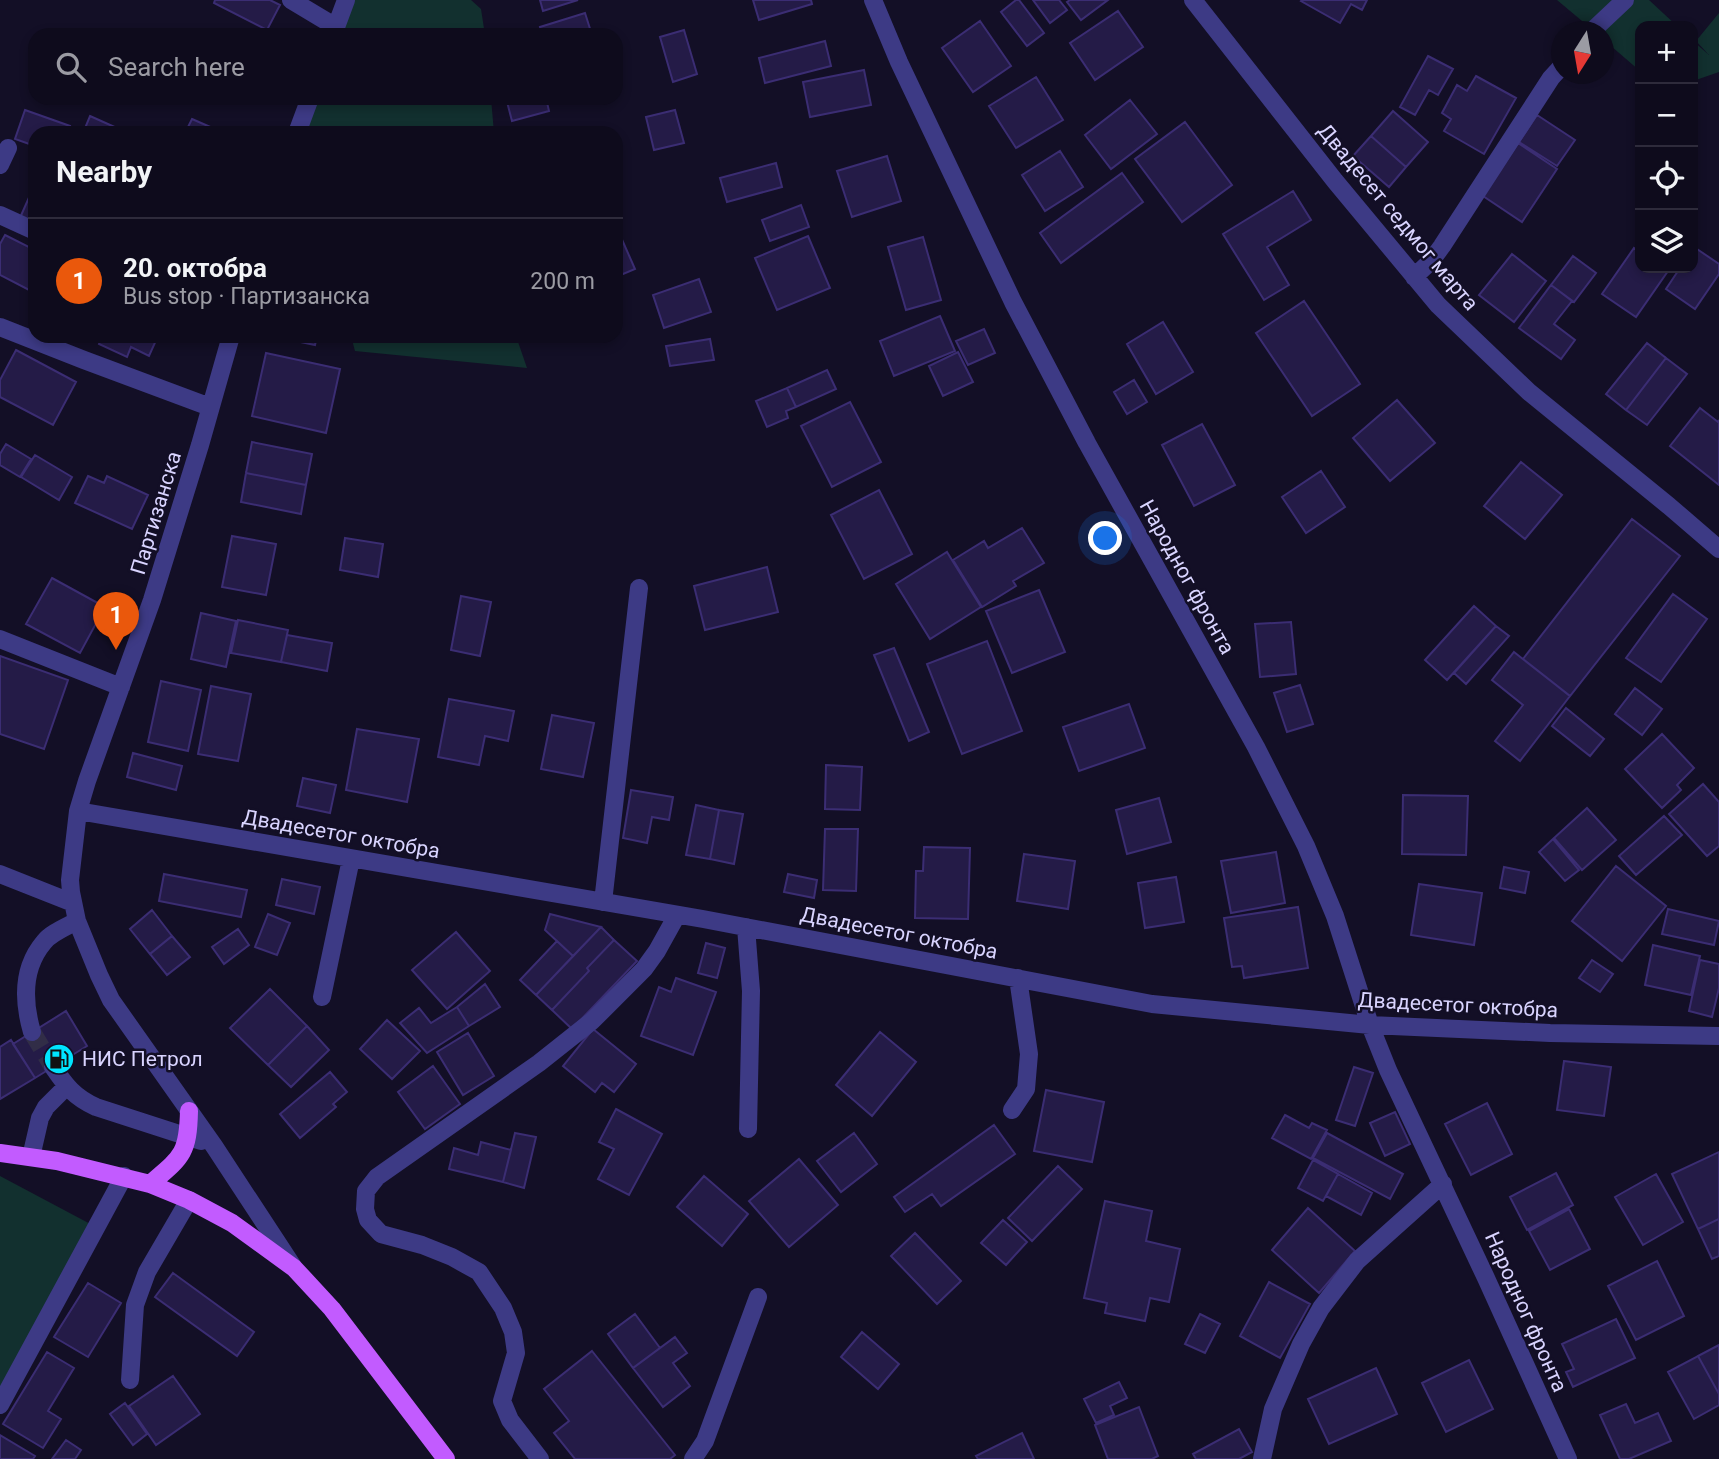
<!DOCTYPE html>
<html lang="en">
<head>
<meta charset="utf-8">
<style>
	:root { --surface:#0e0b1c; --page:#171425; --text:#f1f3f6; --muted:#9b9ba3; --line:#2e2b3b; --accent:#ea580c }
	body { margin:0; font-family:Roboto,sans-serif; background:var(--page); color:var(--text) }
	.controls { position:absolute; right:21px; top:21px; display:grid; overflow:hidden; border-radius:14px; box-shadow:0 4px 10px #0003 }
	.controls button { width:63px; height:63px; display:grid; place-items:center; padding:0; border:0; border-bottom:2px solid var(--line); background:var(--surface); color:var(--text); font:35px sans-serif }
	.compass { position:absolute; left:1551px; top:21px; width:63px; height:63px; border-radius:50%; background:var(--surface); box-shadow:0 4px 10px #0003; rotate:191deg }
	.you { position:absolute; left:1106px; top:539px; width:24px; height:24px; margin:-18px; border:5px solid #fff; border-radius:50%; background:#1a73e8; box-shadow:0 0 0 10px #1a73e833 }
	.badge { display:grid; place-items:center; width:46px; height:46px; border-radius:50%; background:var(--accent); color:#fff; font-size:23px; font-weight:700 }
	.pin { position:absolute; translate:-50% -58px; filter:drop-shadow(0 2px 4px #0008) }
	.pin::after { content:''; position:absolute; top:37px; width:24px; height:21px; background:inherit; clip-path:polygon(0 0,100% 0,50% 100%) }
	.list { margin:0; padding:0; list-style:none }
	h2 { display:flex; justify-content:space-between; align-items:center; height:91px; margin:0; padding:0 28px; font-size:30px }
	h2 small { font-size:23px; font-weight:400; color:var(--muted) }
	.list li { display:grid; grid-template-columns:46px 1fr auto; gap:21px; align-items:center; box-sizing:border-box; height:126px; padding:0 28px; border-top:2px solid var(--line) }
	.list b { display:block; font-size:26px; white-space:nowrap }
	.list p { margin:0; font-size:23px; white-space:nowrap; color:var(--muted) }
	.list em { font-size:23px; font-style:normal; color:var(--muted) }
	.icon { flex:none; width:38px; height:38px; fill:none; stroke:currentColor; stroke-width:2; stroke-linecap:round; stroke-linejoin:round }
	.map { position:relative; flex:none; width:1719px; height:1459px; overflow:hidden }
	.search { position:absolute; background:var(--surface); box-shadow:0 4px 10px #0003; left:28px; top:28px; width:595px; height:77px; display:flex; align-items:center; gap:18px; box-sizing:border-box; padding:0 24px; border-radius:21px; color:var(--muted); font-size:26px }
	.panel { position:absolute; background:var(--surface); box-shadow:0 4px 10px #0003; left:28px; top:126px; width:595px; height:217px; border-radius:21px }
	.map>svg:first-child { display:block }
	.green { fill:#12302f }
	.building { fill:#241b47; stroke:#3b2d73; stroke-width:2 }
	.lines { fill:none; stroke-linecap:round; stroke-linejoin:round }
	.minor-tunnel { stroke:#312d47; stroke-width:18; stroke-dasharray:18 9; stroke-linecap:butt }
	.minor { stroke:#3d3a85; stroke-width:18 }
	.major { stroke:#c25bff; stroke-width:18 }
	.labels { text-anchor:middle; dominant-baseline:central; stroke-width:5; stroke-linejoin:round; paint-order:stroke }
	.street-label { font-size:21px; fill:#d9d4ff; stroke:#130f26 }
	.poi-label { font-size:21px; fill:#d9d4ff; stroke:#130f26; text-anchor:start }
</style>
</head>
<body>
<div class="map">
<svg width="1719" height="1459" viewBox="0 0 1719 1459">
	<rect width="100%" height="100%" fill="#130f26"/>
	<path class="green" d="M351 0H471L481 9 485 35H338Z
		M1557 0H1649L1677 26H1640V71L1604 40V32L1594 31Z
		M1719 13V72L1693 81V41L1709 55 1696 41Z
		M314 98H491L494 133H302Z
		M351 336H516L527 368 355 351Z
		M0 1176 96 1227 0 1405Z"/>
	<path class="building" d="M215 0H270L280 5 267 30 214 3Z
		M540 0H578L543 11Z
		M753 0H811L812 4 759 20Z
		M1016 0H1019L1044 33 1027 46 1001 12Z
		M1033 0H1059L1067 10 1050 23Z
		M1070 0H1108L1081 20 1067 2Z
		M1302 0H1367L1362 10 1351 4 1340 23 1301 1Z
		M1118 11 1143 47 1095 80 1070 43Z
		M585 13 592 35H542L540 27Z
		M980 21 1011 66 973 92 942 48Z
		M684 30 697 74 673 82 660 37Z
		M825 41 831 66 765 83 759 58Z
		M1428 56 1453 69 1438 95 1429 90 1415 115 1400 107Z
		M864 70 871 105 810 117 803 82Z
		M1476 76 1516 98 1484 154 1444 131 1451 119 1442 113 1457 85 1467 91Z
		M1036 77 1063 120 1016 148 989 106Z
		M506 98H546L549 111 512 121Z
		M1130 100 1157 134 1111 169 1085 135Z
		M25 110 70 126 68 133H35V146L15 139Z
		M675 110 684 143 654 150 646 117Z
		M1393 111 1428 142 1406 167 1371 136Z
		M1537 115 1575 140 1557 166 1519 142Z
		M90 116 128 133H83Z
		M192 119 224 133H185Z
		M1185 122 1232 185 1182 222 1135 159Z
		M1371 136 1406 167 1389 187 1353 156Z
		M1518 143 1557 169 1522 222 1483 196Z
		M1060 151 1083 187 1045 211 1022 175Z
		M887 156 901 201 852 217 837 171Z
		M776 163 782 187 727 202 720 178Z
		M1122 173 1143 202 1061 263 1040 233Z
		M35 184V227L19 220Z
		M1293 191 1311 220 1267 247 1289 285 1264 300 1223 234Z
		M801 205 809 227 770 241 762 220Z
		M616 226 635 269 616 277Z
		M5 235 35 250V293L0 275V244Z
		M808 236 830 288 777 310 755 258Z
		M923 237 941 300 906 310 888 247Z
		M1694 247 1719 264V274L1695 309 1666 289 1680 268H1693Z
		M1634 248 1640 252V268H1663L1668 271 1636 317 1602 294Z
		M1512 254 1546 281 1514 322 1479 295Z
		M1573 256 1596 273 1574 302 1551 285Z
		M699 279 711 312 664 328 653 295Z
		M1551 285 1572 301 1554 324 1575 340 1561 359 1519 328Z
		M1304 301 1360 384 1312 416 1256 333Z
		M940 316 955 351 894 376 880 341Z
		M1163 322 1193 372 1156 394 1127 344Z
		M984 329 995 353 968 365 956 341Z
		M102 336H158L149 356 131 347 127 357 99 344Z
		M272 336H317L315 345Z
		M710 339 714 360 670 366 666 346Z
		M1647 343 1666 358 1626 410 1606 394Z
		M16 350 76 382 53 425 0 397V380Z
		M958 352 973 382 943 396 929 366Z
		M266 353 340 369 326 433 252 416Z
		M1666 358 1687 374 1647 425 1626 410Z
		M827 370 836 389 796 407 787 388Z
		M1134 380 1147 402 1127 414 1114 392Z
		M787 388 796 407 786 411 788 418 767 427 756 401Z
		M1397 400 1435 443 1390 481 1353 438Z
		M850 402 881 462 832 487 801 426Z
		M1700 408 1718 422 1719 420V485L1670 446Z
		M1202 424 1235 485 1194 506 1162 445Z
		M252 442 312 454 306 485 246 473Z
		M6 444 31 459 20 477 0 465V454Z
		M35 455 72 477 59 500 21 477Z
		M1521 462 1562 495 1525 539 1484 506Z
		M1321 471 1345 507 1306 533 1282 497Z
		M246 473 306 485 301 514 241 502Z
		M88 476 104 483 107 476 148 495 132 529 75 503Z
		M879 490 912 554 864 579 831 515Z
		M1632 519 1680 556 1570 696 1523 659Z
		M1022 528 1044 563 1013 581 1016 586 982 607 953 560 984 541 988 548Z
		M232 536 276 544 266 595 222 587Z
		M345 538 383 544 378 577 340 570Z
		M947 552 981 607 930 639 896 584Z
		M767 567 778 612 705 630 694 586Z
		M52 578 105 607 80 653 26 624Z
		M1039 590 1065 652 1012 673 986 611Z
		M1673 594 1707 619 1661 682 1626 658Z
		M461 596 491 602 480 656 451 650Z
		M1474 606 1496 626 1447 680 1425 660Z
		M201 613 236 621 226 667 191 659Z
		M238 620 288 630 281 662 231 653Z
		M1291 622 1296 674 1260 677 1255 624Z
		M1496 626 1509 636 1466 684 1454 673Z
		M287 635 332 643 327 671 281 662Z
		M987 641 1022 731 962 754 927 664Z
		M894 648 929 732 909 741 874 655Z
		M1514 652 1570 696 1520 761 1495 741 1523 705 1492 680Z
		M0 656 68 680 44 749 0 734Z
		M161 681 201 690 188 751 148 742Z
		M1300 685 1313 724 1287 732 1274 693Z
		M211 686 251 694 238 761 198 754Z
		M1635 688 1662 709 1642 735 1615 714Z
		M449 699 514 711 508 741 485 736 479 765 438 757Z
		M1129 704 1145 748 1079 771 1063 727Z
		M1566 708 1604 739 1590 756 1552 726Z
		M552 715 594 723 583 777 541 769Z
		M357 729 419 739 407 802 346 790Z
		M1662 734 1694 768 1677 785 1681 790 1662 808 1625 769Z
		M133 753 182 766 176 790 127 777Z
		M826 765 862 767 860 810 825 809Z
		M303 778 336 785 330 813 297 806Z
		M1703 784 1719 802V846L1707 856 1669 814Z
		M631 790 673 797 669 820 652 817 647 843 623 838Z
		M1403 795 1468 796 1466 855 1402 854Z
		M1159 798 1171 842 1127 854 1116 810Z
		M696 805 719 810 710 859 686 855Z
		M1587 808 1616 840 1582 870 1554 838Z
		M719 810 743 814 734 864 710 859Z
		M1664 816 1682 835 1636 875 1619 856Z
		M825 829H858L856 891 823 890Z
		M1553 839 1579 870 1565 881 1539 852Z
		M924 847 970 848 968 919 915 918 916 871H923Z
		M1276 852 1285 903 1231 913 1221 861Z
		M1024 854 1075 861 1068 909 1017 901Z
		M1616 866 1666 906 1622 961 1572 921Z
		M1504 867 1529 872 1525 893 1500 888Z
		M164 874 247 890 241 917 159 901Z
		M788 874 817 880 814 898 784 892Z
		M1176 877 1184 922 1145 928 1138 883Z
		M282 879 320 887 314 914 276 905Z
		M1419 884 1482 893 1474 945 1411 935Z
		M1298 907 1308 968 1244 978 1242 966 1232 967 1224 918Z
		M1668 909 1719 921 1714 945 1662 934Z
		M152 910 172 936 150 954 130 929Z
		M268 914 290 923 277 955 255 947Z
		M550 914 601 927 573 956 545 930Z
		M601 927 614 940 587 968 589 971 552 1010 536 995Z
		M238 929 249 945 224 964 212 947Z
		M456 932 490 971 447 1009 412 970Z
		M172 936 190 957 167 975 150 954Z
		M614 940 637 961 572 1029 552 1010 589 971 587 968Z
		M557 941 573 956 536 995 520 980Z
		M706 943 725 948 717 978 698 973Z
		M1653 945 1700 956 1691 995 1645 985Z
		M1592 960 1613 974 1600 992 1579 978Z
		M1700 960 1719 964V988L1712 1017 1689 1011Z
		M676 978 716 992 693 1055 641 1036 659 987 671 992Z
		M485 984 500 1007 469 1026 457 1007Z
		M270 989 307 1026 268 1065 230 1028Z
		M457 1007 469 1026 427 1053 400 1023 419 1008 431 1023Z
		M66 1011 87 1046 35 1078 13 1044Z
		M387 1020 420 1051 392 1079 360 1049Z
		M307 1026 329 1050 291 1087 268 1065Z
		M593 1029 636 1064 614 1092 602 1083 595 1092 563 1066Z
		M880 1032 916 1062 872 1116 836 1085Z
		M468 1033 494 1076 463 1095 437 1052Z
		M11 1040 35 1078 0 1099V1047Z
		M1564 1061 1611 1067 1604 1116 1557 1110Z
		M433 1066 460 1104 425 1129 398 1092Z
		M1354 1067 1373 1073 1355 1126 1336 1120Z
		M330 1072 347 1092 333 1104 336 1107 300 1138 280 1114Z
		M1046 1090 1104 1102 1092 1162 1034 1151Z
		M1487 1103 1512 1154 1471 1175 1445 1124Z
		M616 1109 662 1134 629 1195 598 1179 614 1149 599 1142Z
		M1395 1112 1410 1144 1385 1156 1370 1123Z
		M1285 1115 1309 1128 1312 1123 1327 1130 1311 1159 1272 1138Z
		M994 1125 1015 1154 941 1206 932 1194 905 1212 894 1197Z
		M515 1133 536 1137 524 1188 503 1182Z
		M854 1133 877 1164 841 1192 817 1161Z
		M1327 1133 1403 1174 1390 1199 1313 1158Z
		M481 1142 511 1150 503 1182 449 1169 454 1148 478 1155Z
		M1719 1152V1219L1698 1229 1672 1174Z
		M799 1159 838 1205 789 1247 749 1201Z
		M1313 1160 1338 1174 1323 1201 1298 1188Z
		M1058 1166 1082 1189 1032 1241 1008 1218Z
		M1556 1173 1573 1205 1527 1230 1510 1197Z
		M1338 1174 1372 1193 1361 1215 1326 1196Z
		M1656 1174 1683 1222 1643 1245 1615 1197Z
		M704 1176 748 1214 722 1246 677 1207Z
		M1105 1201 1152 1211 1146 1241 1180 1249 1169 1302 1150 1298 1145 1321 1105 1313 1107 1303 1084 1298Z
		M1308 1208 1355 1251 1319 1293 1272 1250Z
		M1569 1209 1590 1249 1550 1270 1529 1231Z
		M1719 1219V1256L1712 1259 1698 1229Z
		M1003 1220 1027 1242 1006 1265 981 1243Z
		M915 1233 961 1281 937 1304 891 1256Z
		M1657 1261 1684 1316 1636 1340 1608 1286Z
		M173 1273 254 1332 237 1356 155 1297Z
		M1269 1282 1310 1304 1280 1358 1240 1336Z
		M88 1283 121 1303 88 1357 54 1337Z
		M635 1314 660 1348 633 1368 608 1334Z
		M1200 1314 1220 1324 1205 1353 1185 1344Z
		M1616 1319 1635 1358 1573 1387 1566 1372 1574 1369 1562 1344Z
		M862 1332 899 1364 878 1389 841 1357Z
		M675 1337 687 1353 673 1363 690 1386 663 1407 633 1368Z
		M1719 1345V1394L1698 1356Z
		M592 1351 675 1455 670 1459H575L554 1433 569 1421 544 1389Z
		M47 1352 74 1368 48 1411 61 1419 43 1448 3 1424Z
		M1698 1356 1719 1394V1405L1694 1419 1668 1372Z
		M1469 1360 1493 1409 1446 1432 1422 1383Z
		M1376 1368 1397 1414 1329 1444 1308 1399Z
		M173 1376 200 1414 156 1445 129 1406Z
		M1119 1382 1127 1398 1110 1406 1114 1415 1096 1423 1084 1399Z
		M125 1403 147 1434 133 1445 110 1414Z
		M1626 1404 1635 1423 1658 1413 1671 1441 1629 1459H1620L1600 1415Z
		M1139 1407 1158 1456 1152 1459H1108L1095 1425Z
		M1239 1429 1252 1452 1239 1459H1196L1193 1454Z
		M1022 1433 1034 1459H978L976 1456Z
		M0 1435 35 1456 33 1459H0Z
		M66 1440 81 1450 75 1459H52Z"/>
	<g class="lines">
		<path class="minor-tunnel" d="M32 1032 53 1067"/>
		<path class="minor" d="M291 0 336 27
			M873 0 899 62 1013 302 1087 443 1256 747 1306 846 1335 916 1370 1025 1388 1070 1486 1278 1568 1459
			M1193 0 1335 181 1438 305 1529 392 1669 506 1719 549
			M1591 32 1625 0
			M333 35 346 0
			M297 133 310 98
			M0 165 8 148
			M0 215 35 231
			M1414 277 1431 261 1442 246 1551 78 1562 66
			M0 327 84 360 210 407
			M231 336 200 445 152 600 87 781 78 811 70 880 71 892 77 921 99 975 111 1000 214 1146 292 1265
			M0 639 121 687
			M78 811 703 919 1152 1004 1370 1025 1550 1033 1719 1036
			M0 874 73 903
			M603 902 639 588
			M746 927 751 991 748 1129
			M322 997 351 859
			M32 1032C23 1001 22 968 44 942 51 933 66 927 77 921
			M53 1067C66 1086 74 1097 96 1107L201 1141
			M1012 1110 1026 1089 1029 1054 1018 978
			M31 1157 40 1118 46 1107 66 1087
			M130 1380 135 1305 147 1272 189 1200
			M0 1405 124 1176
			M540 1459 510 1420 502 1401 516 1353 513 1332 503 1308 479 1272 452 1257 422 1245 381 1234 368 1220 365 1209 366 1191 377 1177 539 1063 592 1021 644 969 657 951 677 915
			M693 1459 705 1441 758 1297
			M1262 1459 1273 1409 1301 1344 1321 1308 1357 1261 1443 1184"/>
		<path class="major" d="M0 1153 57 1161 150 1184 189 1200 232 1223 294 1268 332 1309 446 1459
			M150 1184C182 1157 188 1154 189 1111"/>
	</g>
	<defs>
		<g id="fuel-disc" transform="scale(1.575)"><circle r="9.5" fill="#00e5ff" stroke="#130f26"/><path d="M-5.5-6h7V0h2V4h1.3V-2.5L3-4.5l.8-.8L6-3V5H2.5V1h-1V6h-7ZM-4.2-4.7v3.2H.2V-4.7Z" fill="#111"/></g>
	</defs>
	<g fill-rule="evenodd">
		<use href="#fuel-disc" x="59" y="1059"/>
	</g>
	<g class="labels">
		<g class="street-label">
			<text transform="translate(1398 217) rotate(50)">Двадесет седмог марта</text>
			<text transform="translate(156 513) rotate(-73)">Партизанска</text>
			<text transform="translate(1187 577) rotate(61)">Народног фронта</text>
			<text transform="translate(341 834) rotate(10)">Двадесетог октобра</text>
			<text transform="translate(899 933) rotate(11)">Двадесетог октобра</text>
			<text transform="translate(1458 1005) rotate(3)">Двадесетог октобра</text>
			<text transform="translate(1526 1312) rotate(66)">Народног фронта</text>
		</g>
		<g class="poi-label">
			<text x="82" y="1059">НИС Петрол</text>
		</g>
	</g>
</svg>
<div class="controls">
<button>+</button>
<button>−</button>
<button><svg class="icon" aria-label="locate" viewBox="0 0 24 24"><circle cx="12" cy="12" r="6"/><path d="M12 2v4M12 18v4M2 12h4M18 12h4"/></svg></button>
<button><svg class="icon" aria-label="layers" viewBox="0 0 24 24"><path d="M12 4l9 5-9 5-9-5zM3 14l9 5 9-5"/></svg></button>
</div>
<svg class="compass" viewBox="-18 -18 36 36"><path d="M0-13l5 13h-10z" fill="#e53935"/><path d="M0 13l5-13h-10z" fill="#9b9ba3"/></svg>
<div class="you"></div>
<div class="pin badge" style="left:116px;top:650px">1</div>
<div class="search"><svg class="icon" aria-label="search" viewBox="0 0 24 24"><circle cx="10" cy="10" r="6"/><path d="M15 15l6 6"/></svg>Search here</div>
<section class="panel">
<h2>Nearby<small></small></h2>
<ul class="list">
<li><span class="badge">1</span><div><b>20. октобра</b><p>Bus stop · Партизанска</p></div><em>200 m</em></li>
</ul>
</section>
</div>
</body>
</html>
